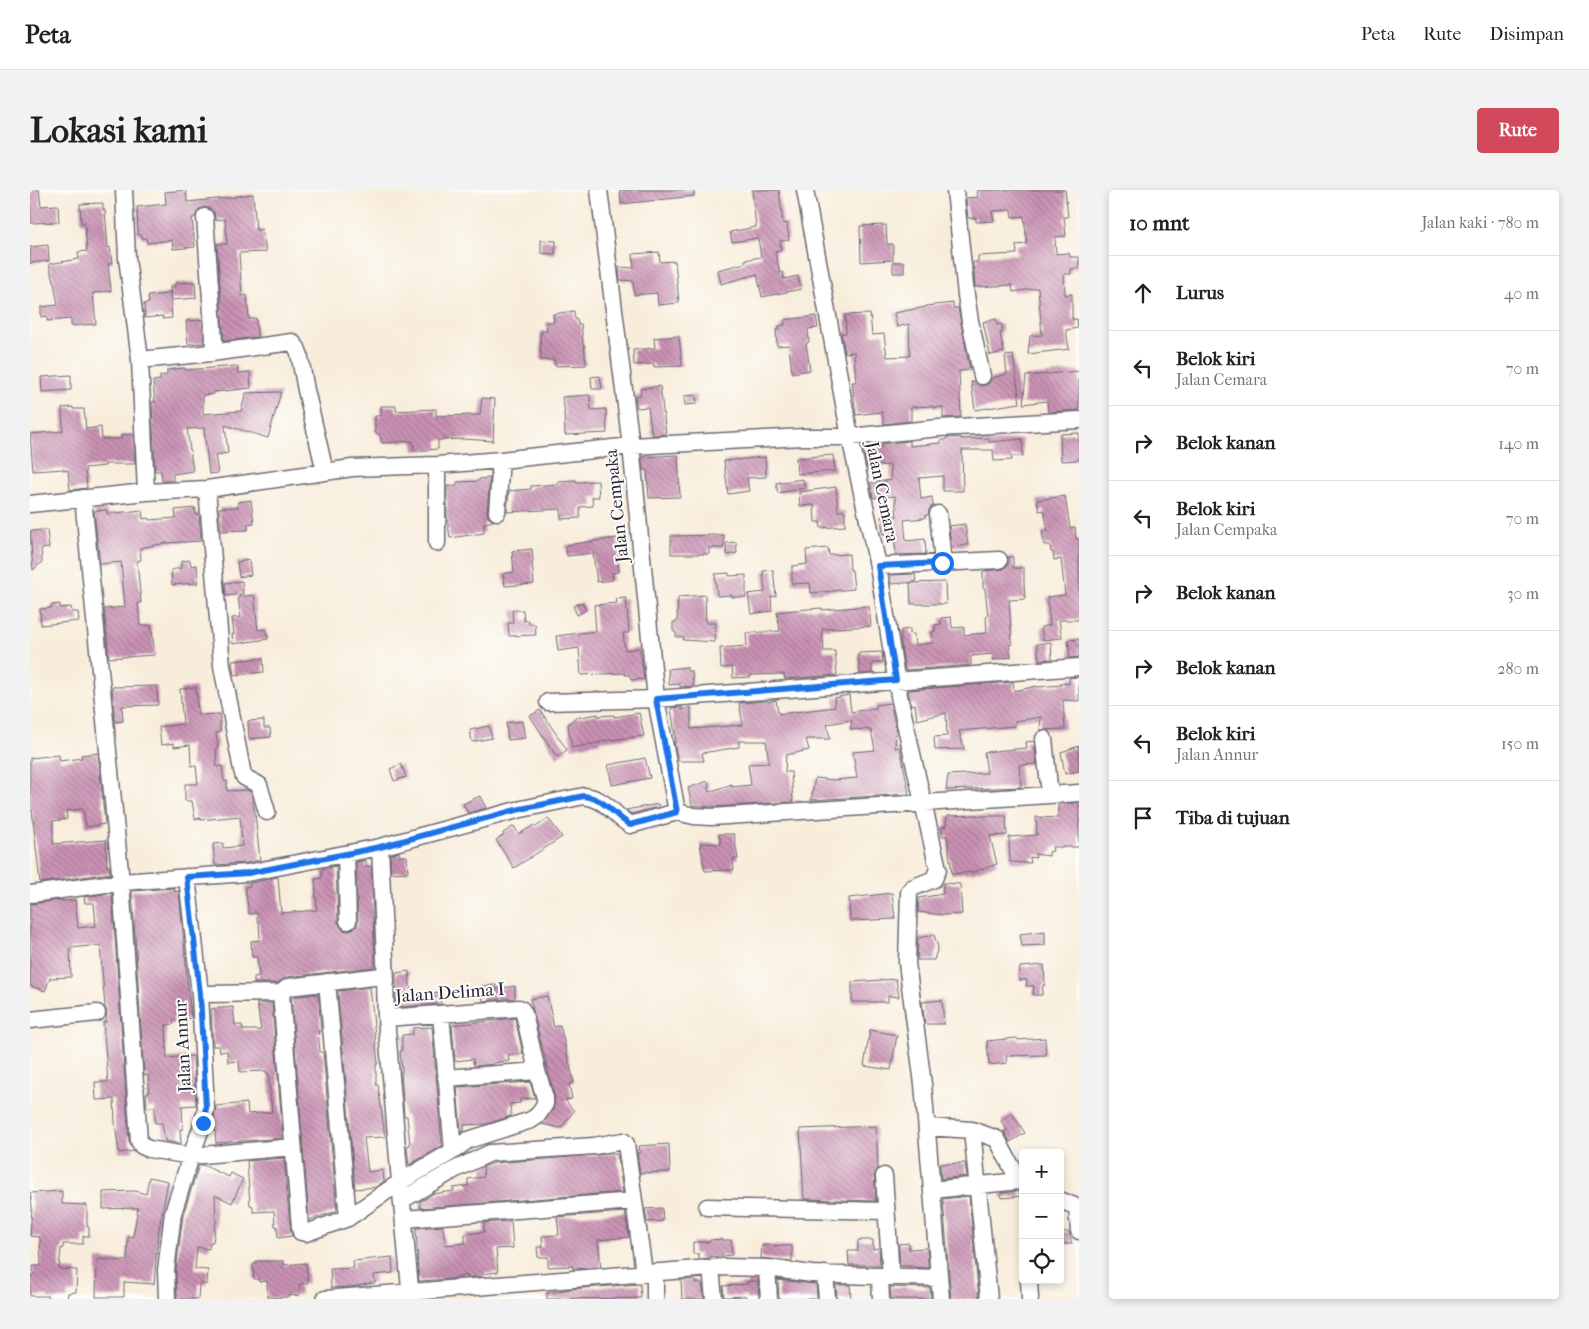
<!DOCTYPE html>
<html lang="id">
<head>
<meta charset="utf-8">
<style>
	:root { --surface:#fff; --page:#f2f2f2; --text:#202124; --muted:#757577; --line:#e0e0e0; --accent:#d1495b }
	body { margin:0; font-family:"IM FELL French Canon",serif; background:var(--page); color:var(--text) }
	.controls { position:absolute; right:15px; bottom:15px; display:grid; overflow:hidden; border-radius:5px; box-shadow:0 2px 8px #0003 }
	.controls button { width:45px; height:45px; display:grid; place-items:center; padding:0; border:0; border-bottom:1px solid var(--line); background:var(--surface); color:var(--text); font:25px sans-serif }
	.stop { position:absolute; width:15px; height:15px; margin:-11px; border:4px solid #1a73e8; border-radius:50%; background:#fff }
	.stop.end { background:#1a73e8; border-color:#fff; box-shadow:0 1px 5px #0008 }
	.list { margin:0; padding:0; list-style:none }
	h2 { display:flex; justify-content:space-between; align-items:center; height:65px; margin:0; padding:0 20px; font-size:21px }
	h2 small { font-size:16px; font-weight:400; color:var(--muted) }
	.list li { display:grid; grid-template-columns:32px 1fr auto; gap:15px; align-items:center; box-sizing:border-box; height:75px; padding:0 20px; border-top:1px solid var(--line) }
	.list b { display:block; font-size:19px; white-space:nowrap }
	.list p { margin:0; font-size:16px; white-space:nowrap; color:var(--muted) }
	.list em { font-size:16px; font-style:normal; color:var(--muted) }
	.icon { flex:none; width:28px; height:28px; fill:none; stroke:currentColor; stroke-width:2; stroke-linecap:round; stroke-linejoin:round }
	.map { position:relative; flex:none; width:1049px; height:1109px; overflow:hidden; border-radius:5px }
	header { display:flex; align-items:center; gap:30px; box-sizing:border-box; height:70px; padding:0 25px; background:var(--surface); border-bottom:1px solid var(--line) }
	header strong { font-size:24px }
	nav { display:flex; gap:28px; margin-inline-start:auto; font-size:18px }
	.intro { display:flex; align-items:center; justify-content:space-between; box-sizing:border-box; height:120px; padding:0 30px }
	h1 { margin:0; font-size:35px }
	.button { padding:12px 22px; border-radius:5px; background:var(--accent); color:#fff; font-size:18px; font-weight:700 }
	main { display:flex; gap:30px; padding:0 30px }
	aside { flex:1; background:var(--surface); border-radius:5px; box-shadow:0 2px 8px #0003 }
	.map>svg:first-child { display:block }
	.building { fill:url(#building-back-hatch) }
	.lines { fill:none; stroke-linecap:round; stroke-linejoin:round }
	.minor-casing { stroke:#6d6973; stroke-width:19 }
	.minor { stroke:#fff; stroke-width:16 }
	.route { stroke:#1a73e8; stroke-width:6 }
	.labels { text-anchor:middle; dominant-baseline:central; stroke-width:4; stroke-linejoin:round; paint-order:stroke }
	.street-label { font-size:18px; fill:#22223b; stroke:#fdfcf7 }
</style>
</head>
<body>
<header>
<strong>Peta</strong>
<nav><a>Peta</a><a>Rute</a><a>Disimpan</a></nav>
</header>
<div class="intro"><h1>Lokasi kami</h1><a class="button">Rute</a></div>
<main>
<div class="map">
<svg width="1049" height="1109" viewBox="0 0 1049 1109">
	<defs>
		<pattern id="building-back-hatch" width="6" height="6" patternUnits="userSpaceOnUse" patternTransform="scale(1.25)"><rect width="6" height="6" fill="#ca92b4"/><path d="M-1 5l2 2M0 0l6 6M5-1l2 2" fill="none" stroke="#a47794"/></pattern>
	</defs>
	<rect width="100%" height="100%" fill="#fdfcf7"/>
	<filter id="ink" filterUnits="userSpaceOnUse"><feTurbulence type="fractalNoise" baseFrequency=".02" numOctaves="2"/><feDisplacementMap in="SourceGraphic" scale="10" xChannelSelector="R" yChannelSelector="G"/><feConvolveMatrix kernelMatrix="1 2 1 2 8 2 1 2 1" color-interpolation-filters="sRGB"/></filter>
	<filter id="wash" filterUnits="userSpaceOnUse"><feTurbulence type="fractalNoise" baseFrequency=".0096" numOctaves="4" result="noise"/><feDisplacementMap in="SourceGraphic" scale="20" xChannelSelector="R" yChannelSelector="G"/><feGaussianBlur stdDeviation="1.12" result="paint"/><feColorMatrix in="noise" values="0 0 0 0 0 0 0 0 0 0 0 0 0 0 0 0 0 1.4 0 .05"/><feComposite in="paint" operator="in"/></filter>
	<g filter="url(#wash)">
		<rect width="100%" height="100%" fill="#f8eddb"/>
		<g id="blocks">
			<path class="building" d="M0 0H9L11 16 28 15 29 32 1 33Z
				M156 0 157 12 206 7V6L223 4 226 40 232 39 236 62 209 63 212 106 217 105 219 129 226 128 227 147 194 151 187 54H197L195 29 185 30 184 22 179 18 174 17 169 19 165 27 162 28 165 57 143 59 142 50 117 53 116 48H112V45H108L107 17 136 14 135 2Z
				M590 0H664V6L591 14Z
				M722 0H749L753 34 757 33 759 50 750 51 751 60 745 61 750 83 753 82 754 89 768 86 771 99 732 107 727 84 691 94 688 80 715 73V70L731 67 728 48 702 52 700 42 726 37Z
				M947 0H1035L1038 27H1034L1036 46 1025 47 1026 64 1039 63 1040 67H1049V78L1041 79V84H1034L1035 105 1042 104V129H1047L1048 138 1036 140 1039 159 998 164 1000 146 1012 145 1008 98 983 102 982 95 945 97 943 72H948V66L987 64 986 55 997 54 994 26 982 27 981 20 962 21 964 31 946 32V28H938L936 8 948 7Z
				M73 13V20H75L78 58 80 57 82 73 78 74 81 101 63 103 66 134 41 136V129L17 131V126L11 127V117L28 115 23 87H22L19 74 49 69 48 62 57 61 55 36 54 32 51 33 50 14Z
				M856 35 857 54H863V70L831 72 830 36Z
				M511 50 526 51 525 64 511 63Z
				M18 55 19 71 0 73V57Z
				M629 62 630 72 645 71 649 113 628 115 627 103 604 105 603 91 590 90 589 77 604 78 603 64Z
				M863 72H874V83H863Z
				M165 92 166 108 141 110 140 97H145V93Z
				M137 102H140L142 128 132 129 133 126 115 128 114 114 119 113 118 106 137 104Z
				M923 113V118H928L940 180 929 181 931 227 913 228V217L903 218V216L881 217V231L854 234 852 222 826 225 822 192H826L824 162 815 163 811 143H816L815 125 840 124 842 145 854 144 857 167 880 166 879 134 867 137 864 123 896 117V116Z
				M544 121 545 129H547L548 135 551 134 553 154H554L556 175 525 176 524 170H511L510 144H512L511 141H517L516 132H524L523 124Z
				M786 126 788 138 778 139 779 152 776 153 780 180 762 183 759 155 747 156 746 140H749V136L755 135 754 130Z
				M966 129 967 135 972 134V143H970L974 162 960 165 953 132Z
				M172 130 174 153 158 154 156 131Z
				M649 146 652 176 624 177V174L604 175 603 160 625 158 624 148Z
				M983 165 990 213 945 220 941 192 944 191 949 195 954 196 959 193 962 188 977 184 975 166Z
				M207 176 208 183 220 182 221 198 184 202V204L173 205V224L211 221 216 203 251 202 238 248 195 235 198 263 185 265 188 283 179 284 174 238 157 239 163 281 143 284V291H132L131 281H125L122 212H125L123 191 130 190V186L137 185V180L155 178V180Z
				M1049 181V220L1018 222 1017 211 993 214 996 186Z
				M41 185V200L12 202 11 187Z
				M570 186 572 199H562L561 187Z
				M630 196 636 244 622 245 618 217 607 218 605 206 611 205 610 199Z
				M560 205 561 220 576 219 577 243 535 245 534 222H535L532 207Z
				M666 205 667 214 655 215 654 206Z
				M452 208 465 209 463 251 434 249 408 250V259L384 261 383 251 352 253 350 245 345 242V226H351V216H366V221L406 219V226L450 225Z
				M43 217V219H54L56 239 71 237 72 249H91V245L103 244 105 274H75V276L55 278 57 298 40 300 38 280 34 281V279L3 281 0 244 33 241 32 218Z
				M1049 243V270L1031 271 1030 244Z
				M931 247V249L959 248V252L992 249 993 266H981L982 270 964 271 963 260H932L933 301H913V286L889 288 891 309 902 307 903 315 899 319 898 325H896L895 328 874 330 876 351 895 349 896 364 866 365 864 343 853 344 851 327 867 326 865 306 843 308 841 294 840 293 861 290 860 275 837 277 833 260 852 257V254L867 252 880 251V256L911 253V250H916V248Z
				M648 265 650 307 619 308 617 280H613L612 267Z
				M803 265 805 281 767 284 766 268Z
				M735 267 736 287 717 288 719 301 698 304 694 271Z
				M460 288 457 322 458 327 463 331 454 333V343L420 348 417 326V296H427V292L449 291V289Z
				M773 289 775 298 748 303 746 293Z
				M546 290V292L568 291 569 307H562L563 316 550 317V328L531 329V319L477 322 479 301 501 299V296L528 294V291Z
				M806 297 808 321H815V336L791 338 790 332H785L784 315 770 316 769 302Z
				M1035 306 1040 338 1045 337 1046 349H1049V430H1029L1032 448 1013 450 1011 437 1020 435 1017 407 1035 405 1031 369 1024 370 1023 362H1021L1020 355H1014L1012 341H1018L1014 320 1009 321 1007 310Z
				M221 310 224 333 218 334V340L191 341 189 318 208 317V312Z
				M165 318 166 325 169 324 171 351 136 353 110 358 111 370 107 371 111 413H108L110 436 121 435 125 465 79 468 74 419 95 417 91 372 70 374 64 321 77 320V324L112 320 113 329 118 328 119 330 146 328 145 320Z
				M935 334 938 355 921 357 919 336Z
				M17 340 19 358 11 359 12 372 3 380 0 341Z
				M694 345V358H679V364H641V346Z
				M587 348 589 366H587L589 382 582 383 583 390 567 392 563 363 537 366 536 355Z
				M706 352 707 363 697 365 696 353Z
				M798 358 799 365 819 364 820 380H822L824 399 781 403 780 393 762 394V376L777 374 776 360Z
				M502 359 503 372H502L504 394 475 396 473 384 484 382 482 361Z
				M978 367H983V378H994V393L995 409 979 410 982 454 979 455 981 467 963 470V464L941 466V475L875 480 871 457V440L880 439V444H884L885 455 903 453 902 442 905 441V435L911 434V428L921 427 922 438 934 437V445L957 443 956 426H958L955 398H953V381L974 379 978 374Z
				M160 370 161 376 167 375 168 393 142 395 141 380 151 378V371Z
				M219 370 221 385 209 387 207 372Z
				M743 380 746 406 741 407 742 421 721 424 718 404 735 402 733 381Z
				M699 383V386L716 385V407H702V405L687 406 685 384Z
				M885 384 886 392 861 394V385Z
				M212 391 213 404 196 406 195 393Z
				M915 392 916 414H881L880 393Z
				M224 405 228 440 236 439 238 449 203 454 202 444H204L202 428 211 427 208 407Z
				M675 405 676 433H686L685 452 653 450 654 447H646V443L643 441V432H647L648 407Z
				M596 408 599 443H593L595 460 610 458 614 489 601 490 600 485H595V483L551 485 549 458 528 461 526 446 566 441 564 415 587 413 586 409Z
				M552 412 556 420 547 425 543 416Z
				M30 414V418L41 417 42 422H48L49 431 11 435 10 419 21 418 22 415Z
				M839 416 841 436 792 439 794 461H805L807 485 755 489 754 484 721 485V487L703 488 702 477 691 478 690 458 717 456 716 443 750 441 747 422 765 420 792 418V420Z
				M482 420H493L494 431 498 430 499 434H505L506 445 479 446 478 433H483Z
				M1049 449V467L1040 468 1038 450Z
				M1021 452 1022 469 1009 470 1007 454Z
				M852 462 853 472 842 473V483L830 484 828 463Z
				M233 468 234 482 204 485 202 471Z
				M657 477V481H662L663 496 650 497V494L639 495 638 479Z
				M1049 487V511L1033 510 1035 539 1010 540 1011 527 985 531V536L929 541 934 559 905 560 904 547 917 546 916 523 887 530 885 514 881 515 878 500 983 492 984 501 1007 496V497L1031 495V493L1039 494V488Z
				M127 496 128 515 92 516 93 531 85 532 82 497Z
				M166 497 168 525 190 524V542L186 543 188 558H186L187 577 192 576 194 591H197V601L216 600 221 602 225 623 230 670 216 673 185 675 183 654 193 653V658L212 656 210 626 171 630V628L165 629 162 611H155V594H168L166 576H161L160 555 144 557V553L131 555 129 537 153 534 150 499Z
				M819 505 821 522 846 518V515L860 513 866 538 865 558 870 557 879 604 781 610 785 588 805 590 827 588 823 562 845 560 841 540 820 539 822 530 797 534 800 549H776L779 560 756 565 755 582H761L763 612 681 617 662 615 658 598 678 591 679 602 702 594V597L721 595 718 574 739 573 736 551H709V557L672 563 674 571H648L644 552H646L641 518 652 517V520L661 517V539L713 535 709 513 738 511V512L746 510 748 523 749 522V524L805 517 804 508Z
				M510 520 537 560 527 567 500 526Z
				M609 523 614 546 571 551V552L542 558 538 534 545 528 568 524V526L584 525V527Z
				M234 530V538H240L241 547 219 549 218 531Z
				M492 531 495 548 478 550 476 533Z
				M459 536 462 548 442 552 440 540Z
				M1004 551 1007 574 989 575 991 597 916 600 918 585 957 583 954 562 997 558 996 552Z
				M1049 556V581L1035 584 1031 562Z
				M68 563 75 634 56 637 53 619 36 621 37 629 23 631V654L76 650 77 677 79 676 80 683 10 693 2 620H0V568L29 565 30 571 52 568 51 565Z
				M615 568 620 588 582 595 578 575Z
				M371 574 376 587 364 591 360 579Z
				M450 606 456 618 438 623 433 614Z
				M1049 613V657H1022L1023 661 1019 662V666L1005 664 1006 668 1000 667 1001 673 980 672 979 647 1007 645 1006 627 1028 628V614Z
				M628 614 629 617 602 624 596 620Z
				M948 625V626H976L977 645 960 646 967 674 944 682 922 684 917 646H912V637L916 636 917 626Z
				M518 628 532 647 484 678 466 650 474 645 473 643 484 636 489 644 504 635 506 637Z
				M689 644H704L708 669H703L704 680 675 681 670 653 691 654Z
				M369 662V666H377L378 682 361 683 360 665Z
				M336 670V677L341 676 345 777 257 787 247 793H224V787L229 786 227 767H222L221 751 230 750 229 731H227V723L219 724 215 697 220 696V693L248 687 251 723 287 720 285 689 292 688V679L306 676 308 732 313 740 319 741 327 736 328 731 326 672Z
				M913 693 930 694 932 724 914 725 888 722 889 708 913 704Z
				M144 698 145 702 149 701 161 828 143 830 144 834 136 835 137 868 163 866 166 915 152 916 153 939H150L151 954 135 951 132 933H125V917L117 918 116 903H119L118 885H114L102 701Z
				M82 703 99 952 104 961 89 963 85 933 84 909 66 910 65 892H78L73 832H76L77 822 75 817 70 755 40 758 41 787 20 788 15 801 0 796V714L32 710V711L45 710 48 738 66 736 64 713H55L54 707Z
				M862 703 865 729 820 731 819 708Z
				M1015 741V755L992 756 990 744Z
				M904 745 908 757 904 770H887L888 748Z
				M1014 775 1015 795H1013L1012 805H1003L1004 796H996L997 790H989L990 777Z
				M379 781 381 805 410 802 411 814 366 817V783Z
				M866 789 869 807 858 806V812H822V792Z
				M466 795V799L485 796V808L453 811 451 796Z
				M340 797 348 874H346V895H348L355 947 334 948 338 982 353 980 354 991 346 997 325 999 308 801Z
				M288 804 291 841H288L290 862H293L307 1021 279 1030 261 807Z
				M517 806 524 837 530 835 544 892 539 894 542 909 535 910 544 921 531 938 512 934 523 920 525 908 500 809Z
				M912 810 914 834H895L892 812Z
				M227 813H242L253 948 186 953 184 929 186 916 217 913 218 924 242 922 238 883H236V881L210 882 209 871 198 872 197 861 190 862 189 856H183L181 819 203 817 205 835H212L213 840H231Z
				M485 828 493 864 478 865 479 871 464 873V874L444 876 443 869 425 871 422 835Z
				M402 837 412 956 379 975 377 956 380 955 377 926H374L371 882H372L370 861H372V845L383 844V838Z
				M840 840 867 845 861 880 834 876Z
				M987 848 988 850 1015 848 1016 865 976 866 977 873 959 875 957 851Z
				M500 892 505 908 490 909V913L480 914 481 926 456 934 434 935V941L431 942 427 897Z
				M982 923 995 943 980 952 974 942 977 940 971 931Z
				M846 936 848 978 844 986 846 1011 774 1009 770 939Z
				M639 954 640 982 610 983 607 963H610L609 956Z
				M578 964H587L593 1002 390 1018V1011L397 1008 402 1004 417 1002 424 1001 423 998 438 996V989L454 987 453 977 464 973Z
				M254 968 260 1038 262 1046 248 1048 247 1036H245L244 1021 223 1022V1016L220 1015 217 971Z
				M935 973 937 986 911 989 910 974Z
				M169 975H173L199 987 201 983 213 989 202 1013 185 1005 186 1031 183 1052H180L179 1059 167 1057 165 1079 178 1080 177 1094H169L168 1109H147L146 1080 153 1025Z
				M119 987 138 991 128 1044 124 1094 94 1092V1107H66L67 1069 97 1071 98 1047H103L108 1018 73 1019V1002L105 1001 116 1004Z
				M32 1001V1014L57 1015V1037H59V1046H53V1054H33V1058H31L29 1079 47 1080 46 1102 38 1103 37 1109H18V1106H0V1086H3V1076H11L10 1047 0 1046 2 1017 0 1003Z
				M987 1001 991 1003 992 1006 972 1008 971 1003Z
				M939 1006 949 1109H921L913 1009Z
				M632 1018 633 1031 617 1032 615 1019Z
				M595 1022 599 1047 568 1050 571 1077 543 1079V1076L518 1077V1067H508L507 1057H513L512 1046 529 1045 527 1027Z
				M481 1031 483 1058 466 1059 468 1082 452 1084V1086L438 1088 437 1085 421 1089 389 1091 386 1038 413 1036 415 1055 435 1053V1044L454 1042V1033Z
				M1030 1042H1039L1042 1054H1030Z
				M691 1049V1050H701L702 1065 679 1067V1068L669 1069V1064H663V1052H680V1050Z
				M828 1050H843V1059L849 1058 850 1075H819L818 1061H828Z
				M879 1053V1059L897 1058 898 1078 883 1077V1076H870L869 1054Z
				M732 1055 762 1056V1071L731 1068Z
				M362 1067 363 1083 344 1085 345 1093 320 1097 301 1098 300 1079 324 1078 323 1071Z
				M226 1071H254V1075L276 1073 278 1093 269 1094 270 1105 257 1106V1107L238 1108 237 1091 229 1092V1089H224L223 1074H226Z
				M665 1089V1093H672L674 1109H652L651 1090Z
				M748 1090 786 1094 787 1109H749Z
				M718 1091H728L729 1109H716V1106L694 1107 693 1096 718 1094Z
				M610 1094 611 1108 517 1109V1103L540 1099Z
				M806 1095H820L821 1109H807Z
				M860 1097 900 1098 901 1109H861Z"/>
		</g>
	</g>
	<g filter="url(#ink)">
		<use href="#blocks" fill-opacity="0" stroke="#6d6973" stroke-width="1"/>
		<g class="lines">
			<g class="minor-casing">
				<path id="minor" d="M94 0 97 68 110 170 116 302
					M569 0 601 256 626 509 647 622 664 626 681 627 1049 603
					M775 0 820 247 848 376 869 506 908 679 904 689 882 698 879 702 877 773 893 894 911 1109
					M925 0 936 105 940 131 952 186
					M181 163 262 152 267 158 269 163 276 200 295 282
					M110 170 181 163 183 160 184 151 175 27
					M407 275V353
					M177 299 192 476 212 580 214 587 229 595 237 622
					M53 308 91 692 109 951 112 956 119 959 161 966 263 957
					M0 314 116 302 177 299 322 278 407 275 471 270 601 256 773 247H820L909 238 1049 230
					M467 322 471 270
					M908 324 913 373
					M848 376 969 370
					M518 512 626 509 1049 477
					M1014 549 1020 605
					M350 657 356 792
					M316 664 318 731
					M1 704 91 692 217 683 350 657 487 620 554 606C577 609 582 624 600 635L647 622
					M297 792 318 1028
					M170 804 251 803
					M411 824 423 961
					M356 828 489 818 492 820 494 824 507 881 515 908V914L507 926 501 930 438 950 423 961 370 992 318 1028 276 1043 271 1042 270 1037 251 803 258 797 352 786 355 789 356 828 370 992 381 1109
					M0 830 67 823
					M416 888 507 881
					M897 937 942 940 967 949 989 991 993 993
					M942 940 959 1109
					M854 986 861 1087
					M902 1000 989 991
					M372 1010 424 980 460 963 564 956 593 951 596 954 614 1082
					M1030 1010 1049 1018
					M677 1017 856 1021
					M1047 1017 1049 1041
					M374 1029 604 1011
					M681 1078 684 1109
					M737 1078 739 1109
					M625 1082V1109
					M795 1084 797 1109
					M850 1086 851 1109
					M999 1090 1000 1109
					M137 1109 136 1080 143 1023 161 966 173 933 176 918 170 804 157 687
					M295 1109 693 1077 737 1078 782 1084 908 1088"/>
			</g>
			<use href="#minor" class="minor"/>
		</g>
	</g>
	<g class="lines" filter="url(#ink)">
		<path class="route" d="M173 933 176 918 170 804 157 687 218 683 316 664 350 657 486 620 554 606C576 609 582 624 600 635L647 622 626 509 866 490 848 376 912 373"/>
	</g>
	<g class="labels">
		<g class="street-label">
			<text transform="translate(852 302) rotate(78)">Jalan Cemara</text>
			<text transform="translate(587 316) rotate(-96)">Jalan Cempaka</text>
			<text transform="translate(420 803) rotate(-4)">Jalan Delima I</text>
			<text transform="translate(153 856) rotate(-93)">Jalan Annur</text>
		</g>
	</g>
</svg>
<div class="controls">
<button>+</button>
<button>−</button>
<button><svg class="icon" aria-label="locate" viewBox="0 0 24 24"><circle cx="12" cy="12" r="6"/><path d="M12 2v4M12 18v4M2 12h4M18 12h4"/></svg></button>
</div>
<div class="stop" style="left:912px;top:373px"></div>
<div class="stop end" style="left:173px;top:933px"></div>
</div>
<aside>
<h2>10 mnt<small>Jalan kaki · 780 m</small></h2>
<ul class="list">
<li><svg class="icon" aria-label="ahead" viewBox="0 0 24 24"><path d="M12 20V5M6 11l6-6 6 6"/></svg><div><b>Lurus</b></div><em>40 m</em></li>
<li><svg class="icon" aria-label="left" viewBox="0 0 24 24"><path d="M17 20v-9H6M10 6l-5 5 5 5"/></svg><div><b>Belok kiri</b><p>Jalan Cemara</p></div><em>70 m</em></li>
<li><svg class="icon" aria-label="right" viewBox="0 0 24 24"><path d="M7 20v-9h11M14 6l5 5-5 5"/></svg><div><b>Belok kanan</b></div><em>140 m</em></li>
<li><svg class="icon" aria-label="left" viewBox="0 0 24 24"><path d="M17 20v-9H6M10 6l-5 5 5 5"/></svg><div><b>Belok kiri</b><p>Jalan Cempaka</p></div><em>70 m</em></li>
<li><svg class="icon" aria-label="right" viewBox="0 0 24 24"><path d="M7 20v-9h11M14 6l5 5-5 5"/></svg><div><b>Belok kanan</b></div><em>30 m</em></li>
<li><svg class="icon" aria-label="right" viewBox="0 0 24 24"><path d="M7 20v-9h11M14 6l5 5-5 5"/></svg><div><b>Belok kanan</b></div><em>280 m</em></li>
<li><svg class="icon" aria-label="left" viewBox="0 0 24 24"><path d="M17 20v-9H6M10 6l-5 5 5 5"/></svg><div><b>Belok kiri</b><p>Jalan Annur</p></div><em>150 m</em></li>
<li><svg class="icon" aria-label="arrive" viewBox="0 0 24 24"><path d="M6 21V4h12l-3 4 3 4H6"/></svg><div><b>Tiba di tujuan</b></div></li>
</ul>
</aside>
</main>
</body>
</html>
